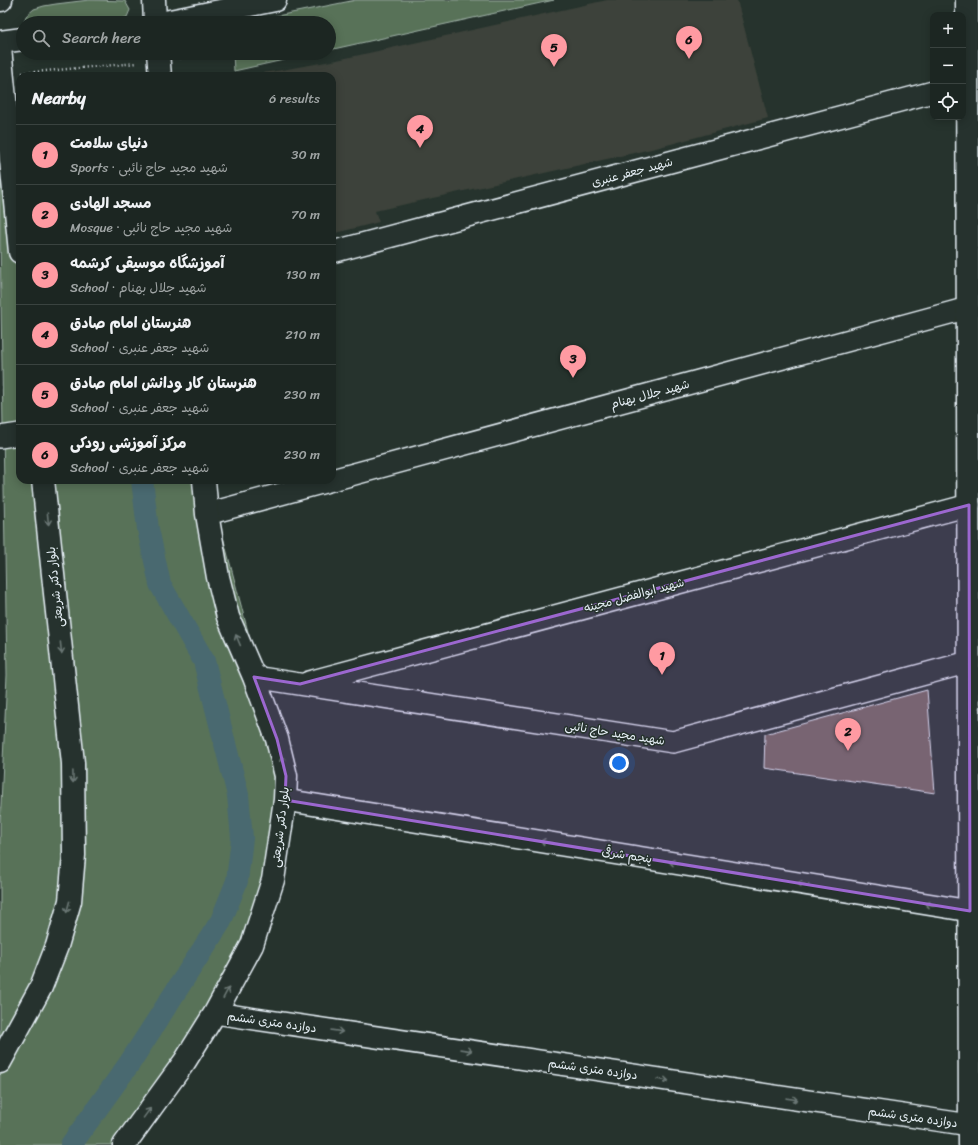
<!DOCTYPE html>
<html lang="en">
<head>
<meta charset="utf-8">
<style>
	:root { --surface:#1c2622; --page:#29322f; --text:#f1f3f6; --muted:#a0a5a5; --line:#3a4340; --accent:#ff9aa2 }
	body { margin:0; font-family:Sriracha,"Playpen Sans Arabic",sans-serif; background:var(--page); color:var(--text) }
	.controls { position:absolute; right:12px; top:12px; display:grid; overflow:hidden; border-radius:8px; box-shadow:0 2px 10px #0003 }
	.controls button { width:36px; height:36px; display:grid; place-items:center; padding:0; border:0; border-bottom:1px solid var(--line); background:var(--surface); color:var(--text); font:20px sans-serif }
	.you { position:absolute; left:619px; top:763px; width:14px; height:14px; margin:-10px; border:3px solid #fff; border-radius:50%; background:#1a73e8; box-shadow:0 0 0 6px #1a73e833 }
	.badge { display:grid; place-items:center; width:26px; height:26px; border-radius:50%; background:var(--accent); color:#111; font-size:13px; font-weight:700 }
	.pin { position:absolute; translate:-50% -33px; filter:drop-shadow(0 1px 2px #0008) }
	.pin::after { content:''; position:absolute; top:21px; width:14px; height:12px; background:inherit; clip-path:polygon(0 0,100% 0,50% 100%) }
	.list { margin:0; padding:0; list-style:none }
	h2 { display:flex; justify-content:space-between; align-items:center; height:52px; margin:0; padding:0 16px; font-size:17px }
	h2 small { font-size:13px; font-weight:400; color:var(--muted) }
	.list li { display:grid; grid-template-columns:26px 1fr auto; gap:12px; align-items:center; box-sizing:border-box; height:60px; padding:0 16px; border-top:1px solid var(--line) }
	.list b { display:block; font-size:15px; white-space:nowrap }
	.list p { margin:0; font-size:13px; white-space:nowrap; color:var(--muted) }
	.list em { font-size:13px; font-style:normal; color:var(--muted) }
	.icon { flex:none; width:22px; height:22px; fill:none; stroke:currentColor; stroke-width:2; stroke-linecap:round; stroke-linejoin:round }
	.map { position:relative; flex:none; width:978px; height:1145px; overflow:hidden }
	.search { position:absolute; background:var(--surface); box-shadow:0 2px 10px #0003; left:16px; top:16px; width:320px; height:44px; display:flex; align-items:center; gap:10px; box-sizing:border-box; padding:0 14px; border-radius:22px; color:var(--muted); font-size:15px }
	.panel { position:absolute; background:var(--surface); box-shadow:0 2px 10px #0003; left:16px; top:72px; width:320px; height:412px; border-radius:12px }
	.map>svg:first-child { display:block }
	.built { fill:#3c423a }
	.green { fill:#587258; stroke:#a0b2a8 }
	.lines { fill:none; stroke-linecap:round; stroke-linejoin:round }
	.canal { stroke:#496970; stroke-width:22 }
	.building { fill:#70645a; stroke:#e8f1f8 }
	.minor-casing { stroke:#e8f1f8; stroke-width:24 }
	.tertiary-casing { stroke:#e8f1f8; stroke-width:25 }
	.secondary-casing { stroke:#e8f1f8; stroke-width:25 }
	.path { stroke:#e8f1f8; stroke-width:2.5; stroke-dasharray:1 3; stroke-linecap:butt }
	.minor { stroke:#26332d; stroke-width:21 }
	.tertiary { stroke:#26332d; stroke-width:22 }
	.secondary { stroke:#26332d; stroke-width:22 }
	.oneway { stroke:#6a7674 }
	.marked { fill:#9c67d0; fill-opacity:0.2; stroke:#9c67d0; stroke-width:3; stroke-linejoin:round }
	.labels { text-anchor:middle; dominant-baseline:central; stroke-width:3; stroke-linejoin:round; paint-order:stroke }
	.street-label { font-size:12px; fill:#e8f1f8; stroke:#26332d }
</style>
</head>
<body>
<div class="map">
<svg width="978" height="1145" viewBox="0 0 978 1145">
	<rect width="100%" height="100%" fill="#26332d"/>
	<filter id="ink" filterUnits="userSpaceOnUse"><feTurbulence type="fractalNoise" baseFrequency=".025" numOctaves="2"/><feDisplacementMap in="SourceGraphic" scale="8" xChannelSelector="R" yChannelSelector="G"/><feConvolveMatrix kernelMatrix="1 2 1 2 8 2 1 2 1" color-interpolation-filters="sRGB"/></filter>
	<g filter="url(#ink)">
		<path class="built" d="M607 0H737L768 118 656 148 375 211 379 222 332 234V76H240L276 71 337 60Z"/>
		<path class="green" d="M89 0 125 1 130 10 127 17 111 23H24L26 16 34 9 44 6 56 4Z
			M356 0H554L329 50V23H242Z
			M233 53H315L234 71Z
			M20 146V480H208L286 776 241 966 118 1145H0V825L7 675 0 240V170Z"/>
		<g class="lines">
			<path class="canal" d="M71 1145 129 1064 221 921 237 881 242 838 238 795 204 661 160 584 148 529 142 480"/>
		</g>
		<path class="building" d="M927 690 935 793 764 768 765 734Z"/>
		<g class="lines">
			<g class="minor-casing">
				<path id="minor" d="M332 252 933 92
					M0 437 20 434
					M332 480 968 308
					M207 514 332 480
					M254 677 673 742 969 662
					M309 682 969 505
					M285 800 970 911
					M215 1013 970 1125"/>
			</g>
			<g class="tertiary-casing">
				<path id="tertiary" d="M967 0 970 1145"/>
			</g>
			<g class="secondary-casing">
				<path id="secondary" d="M0 0H1
					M154 0 155 23
					M160 23 275 0
					M0 42 23 39
					M0 48 20 252
					M158 53 160 76
					M0 1062 41 987 57 946 70 901 74 855 73 763 43 480
					M124 1145 185 1061 215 1013 252 945 273 880 285 800 286 776 277 739 254 677 228 617 218 577 207 514 204 480"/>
			</g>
			<path class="path" d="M180 58 201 56V53
				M22 73 137 63"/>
			<use href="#minor" class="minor"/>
			<use href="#tertiary" class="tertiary"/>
			<use href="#secondary" class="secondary"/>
		</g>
		<defs><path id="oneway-shaft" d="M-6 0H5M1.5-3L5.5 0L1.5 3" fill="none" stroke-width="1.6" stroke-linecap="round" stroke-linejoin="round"/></defs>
		<g class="oneway">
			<use href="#oneway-shaft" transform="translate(48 519) rotate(84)"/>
			<use href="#oneway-shaft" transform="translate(238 640) rotate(-113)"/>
			<use href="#oneway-shaft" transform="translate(61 648) rotate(84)"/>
			<use href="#oneway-shaft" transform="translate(283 762) rotate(-103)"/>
			<use href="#oneway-shaft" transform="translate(73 777) rotate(89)"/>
			<use href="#oneway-shaft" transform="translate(546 842) rotate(-171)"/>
			<use href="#oneway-shaft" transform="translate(675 863) rotate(-171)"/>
			<use href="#oneway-shaft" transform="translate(803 884) rotate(-171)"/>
			<use href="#oneway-shaft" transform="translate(931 905) rotate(-171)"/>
			<use href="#oneway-shaft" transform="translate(68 907) rotate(105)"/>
			<use href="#oneway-shaft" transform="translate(226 993) rotate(-62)"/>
			<use href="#oneway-shaft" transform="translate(337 1031) rotate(8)"/>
			<use href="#oneway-shaft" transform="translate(466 1050) rotate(8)"/>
			<use href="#oneway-shaft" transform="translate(663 1080) rotate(8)"/>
			<use href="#oneway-shaft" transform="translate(792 1099) rotate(8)"/>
			<use href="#oneway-shaft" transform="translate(147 1113) rotate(-54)"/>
		</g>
	</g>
	<path class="marked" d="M969 505 970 911 285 800 286 776 277 739 254 677 300 684Z"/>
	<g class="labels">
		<g class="street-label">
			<text transform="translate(632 172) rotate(-15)">شهید جعفر عنبری</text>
			<text transform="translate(650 394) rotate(-15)">شهید جلال بهنام</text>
			<text transform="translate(55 587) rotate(-96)">بلوار دکتر شریعتی</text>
			<text transform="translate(634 595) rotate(-15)">شهید ابوالفضل مجینه</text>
			<text transform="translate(615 733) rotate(9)">شهید مجید حاج نائبی</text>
			<text transform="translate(280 827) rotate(-83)">بلوار دکتر شریعتی</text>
			<text transform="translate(627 855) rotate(9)">پنجم شرقی</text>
			<text transform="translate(272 1022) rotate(8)">دوازده متری ششم</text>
			<text transform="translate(593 1069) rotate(8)">دوازده متری ششم</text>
			<text transform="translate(913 1117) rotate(8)">دوازده متری ششم</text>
		</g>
	</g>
</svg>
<div class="controls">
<button>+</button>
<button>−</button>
<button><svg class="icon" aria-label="locate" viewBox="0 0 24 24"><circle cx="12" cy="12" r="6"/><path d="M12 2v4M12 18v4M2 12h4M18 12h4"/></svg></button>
</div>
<div class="you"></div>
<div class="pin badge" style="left:662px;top:675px">1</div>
<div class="pin badge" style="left:848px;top:751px">2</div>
<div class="pin badge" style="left:573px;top:378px">3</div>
<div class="pin badge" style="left:420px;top:148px">4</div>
<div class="pin badge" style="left:554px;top:67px">5</div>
<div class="pin badge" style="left:689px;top:59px">6</div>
<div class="search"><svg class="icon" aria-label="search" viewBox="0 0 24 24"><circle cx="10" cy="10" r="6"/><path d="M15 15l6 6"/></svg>Search here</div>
<section class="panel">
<h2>Nearby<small>6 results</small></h2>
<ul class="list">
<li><span class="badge">1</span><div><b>دنیای سلامت</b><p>Sports · شهید مجید حاج نائبی</p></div><em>30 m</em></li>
<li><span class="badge">2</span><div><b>مسجد الهادی</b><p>Mosque · شهید مجید حاج نائبی</p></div><em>70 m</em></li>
<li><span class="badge">3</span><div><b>آموزشگاه موسیقی کرشمه</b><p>School · شهید جلال بهنام</p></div><em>130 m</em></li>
<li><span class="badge">4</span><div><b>هنرستان امام صادق</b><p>School · شهید جعفر عنبری</p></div><em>210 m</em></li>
<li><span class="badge">5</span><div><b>هنرستان کار ودانش امام صادق</b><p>School · شهید جعفر عنبری</p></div><em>230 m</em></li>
<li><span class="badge">6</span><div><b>مرکز آموزشی رودکی</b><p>School · شهید جعفر عنبری</p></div><em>230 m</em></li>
</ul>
</section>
</div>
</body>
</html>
